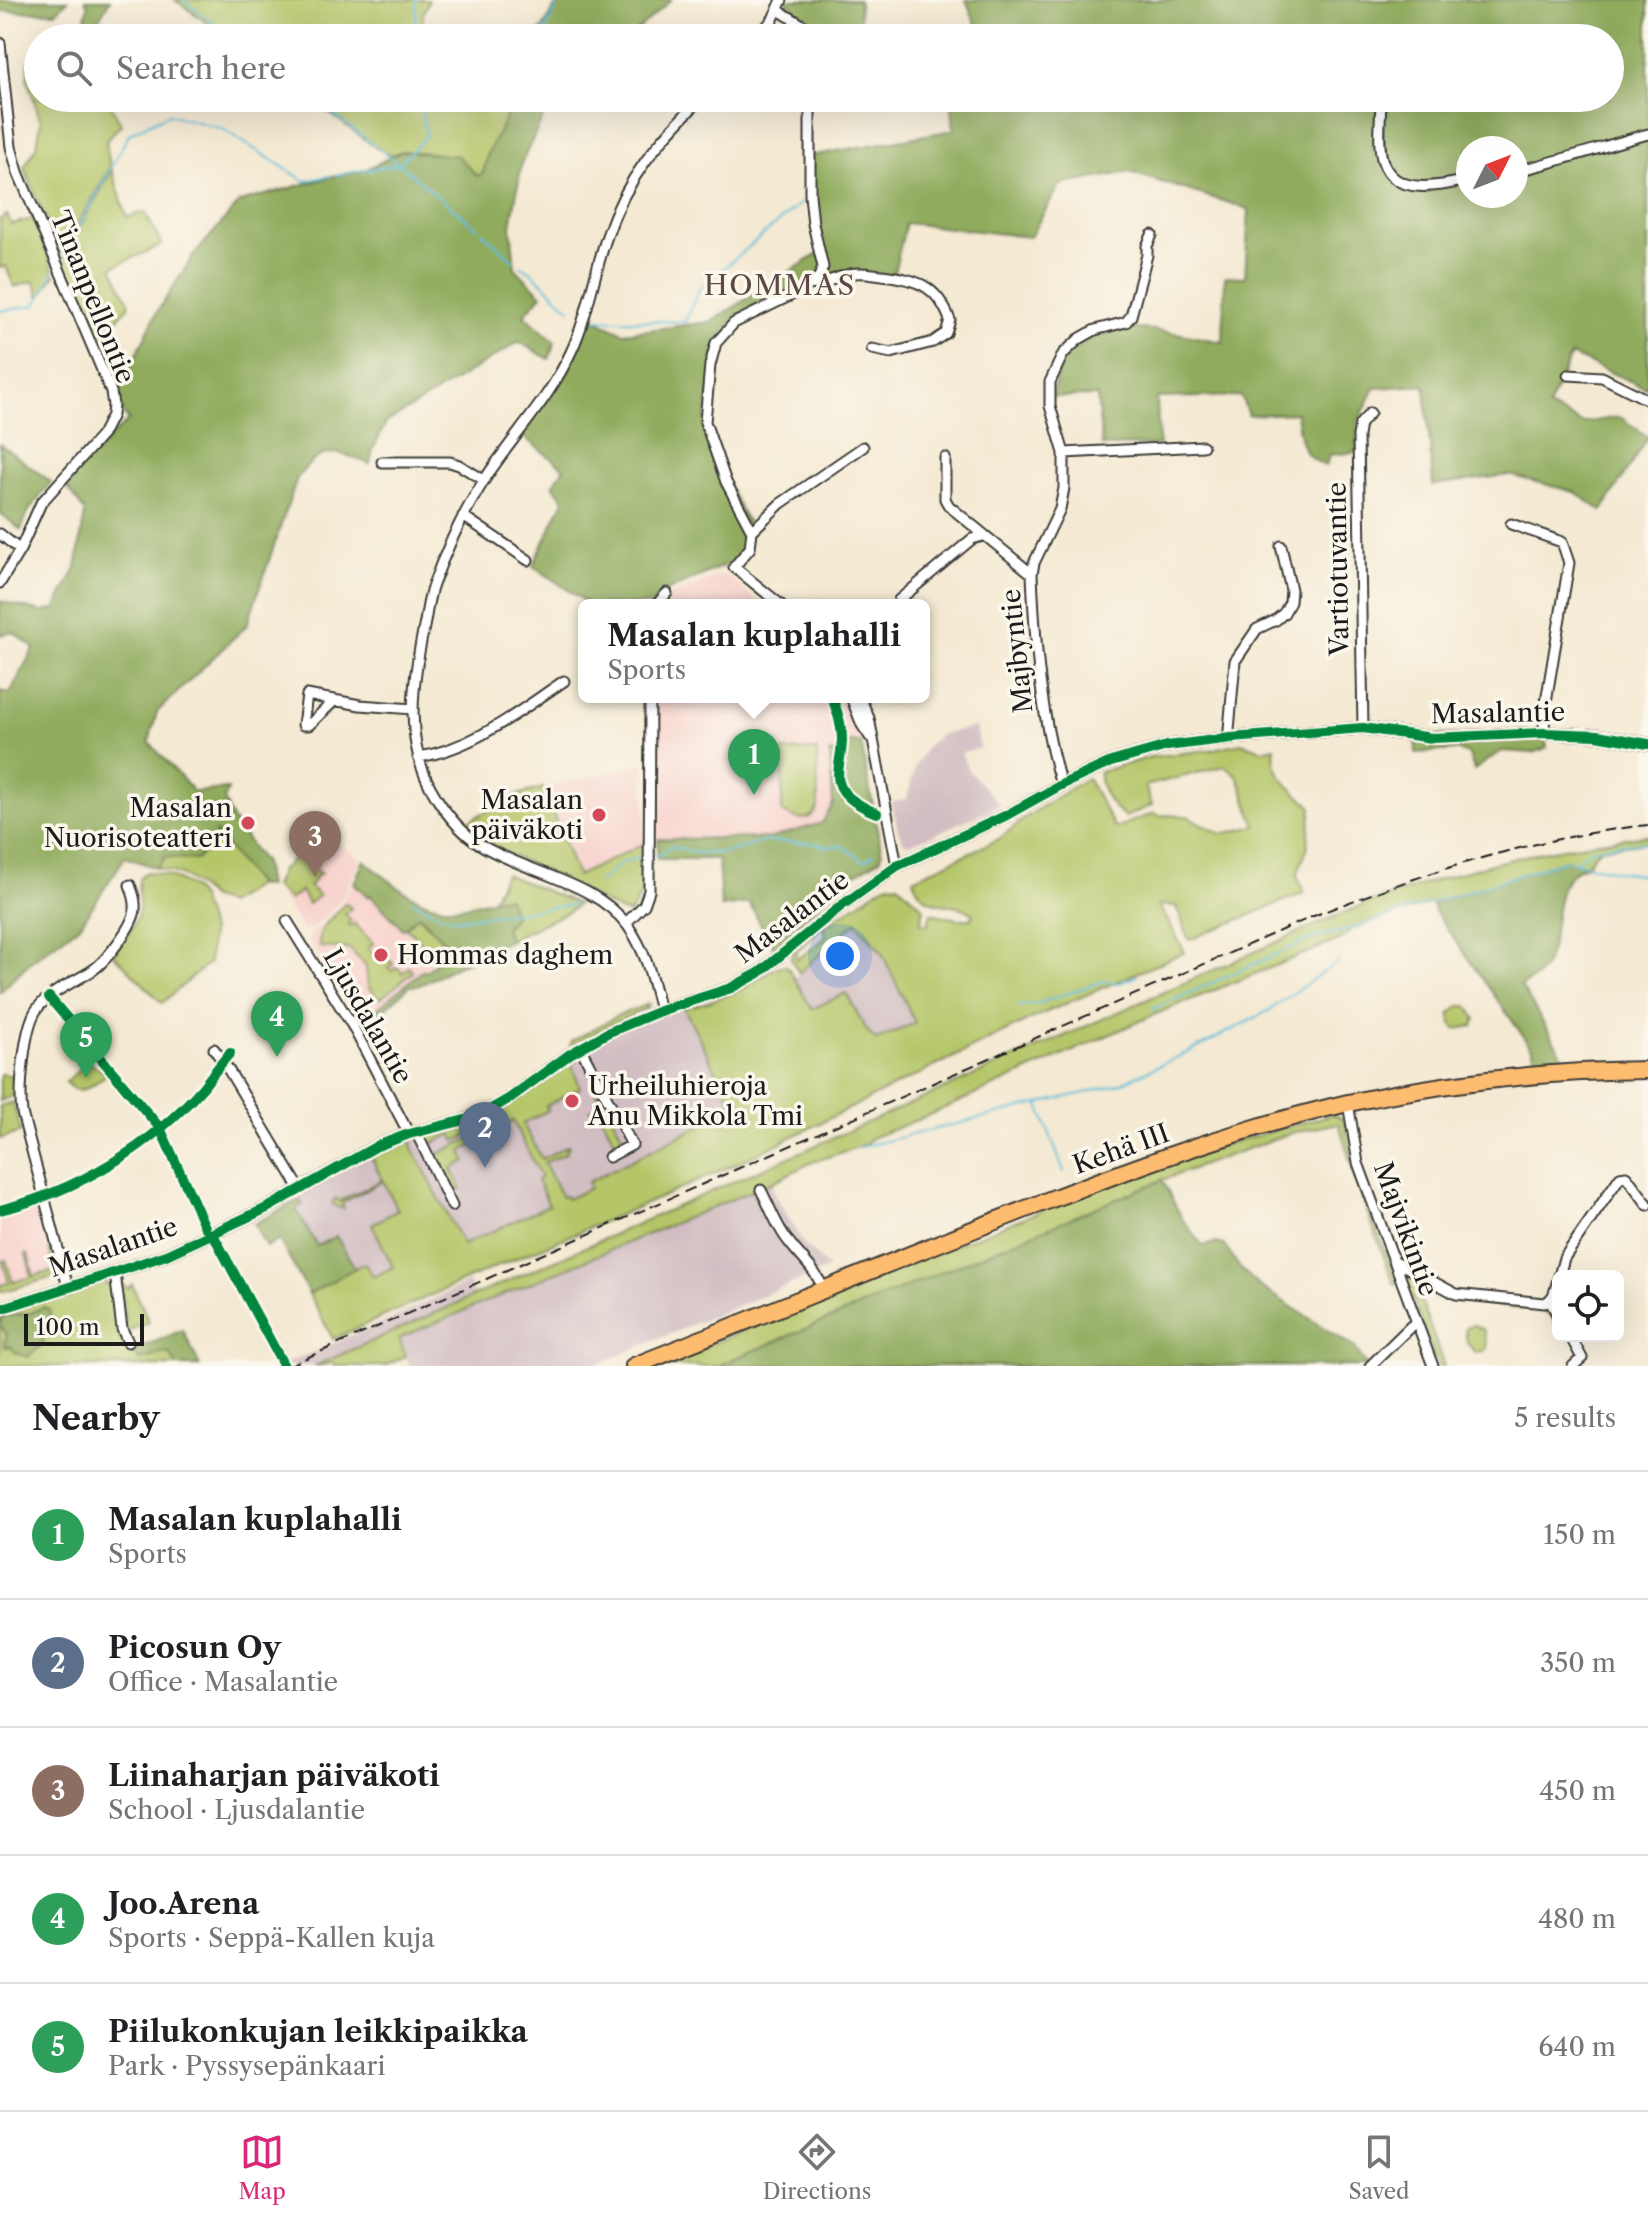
<!DOCTYPE html>
<html lang="en">
<head>
<meta charset="utf-8">
<style>
	:root { --surface:#fff; --page:#f6f6f6; --text:#202124; --muted:#757577; --line:#e0e0e0; --accent:#db2777 }
	body { margin:0; font-family:"Libre Caslon Text",serif; background:var(--page); color:var(--text) }
	.controls { position:absolute; right:24px; bottom:24px; display:grid; overflow:hidden; border-radius:12px; box-shadow:0 8px 32px #0002 }
	.controls button { width:72px; height:72px; display:grid; place-items:center; padding:0; border:0; border-bottom:2px solid var(--line); background:var(--surface); color:var(--text); font:40px sans-serif }
	.compass { position:absolute; left:1456px; top:136px; width:72px; height:72px; border-radius:50%; background:var(--surface); box-shadow:0 8px 32px #0002; rotate:48deg }
	.scale { position:absolute; left:24px; bottom:20px; width:120px; box-sizing:border-box; padding-left:8px; border:4px solid #1c1c1c; border-top:0; font-size:22px; line-height:28px; white-space:nowrap; color:#1c1c1c; -webkit-text-stroke:6px #fbf7ec; paint-order:stroke }
	.you { position:absolute; left:840px; top:956px; width:28px; height:28px; margin:-20px; border:6px solid #fff; border-radius:50%; background:#1a73e8; box-shadow:0 0 0 12px #1a73e833 }
	.badge { display:grid; place-items:center; width:52px; height:52px; border-radius:50%; background:var(--accent); color:#fff; font-size:26px; font-weight:700 }
	.pin { position:absolute; translate:-50% -66px; filter:drop-shadow(0 2px 4px #0008) }
	.pin::after { content:''; position:absolute; top:42px; width:28px; height:24px; background:inherit; clip-path:polygon(0 0,100% 0,50% 100%) }
	.popup { position:absolute; left:578px; top:599px; width:352px; height:104px; box-sizing:border-box; display:grid; place-content:center; border-radius:12px; background:var(--surface); filter:drop-shadow(0 2px 6px #0005); font-size:26px; white-space:nowrap; color:var(--muted) }
	.popup b { font-size:30px; color:var(--text) }
	.popup::after { content:''; position:absolute; left:50%; top:100%; margin-left:-16px; border:16px solid transparent; border-top-color:var(--surface) }
	.list { margin:0; padding:0; list-style:none }
	h2 { display:flex; justify-content:space-between; align-items:center; height:104px; margin:0; padding:0 32px; font-size:34px }
	h2 small { font-size:26px; font-weight:400; color:var(--muted) }
	.list li { display:grid; grid-template-columns:52px 1fr auto; gap:24px; align-items:center; box-sizing:border-box; height:128px; padding:0 32px; border-top:2px solid var(--line) }
	.list b { display:block; font-size:30px; white-space:nowrap }
	.list p { margin:0; font-size:26px; white-space:nowrap; color:var(--muted) }
	.list em { font-size:26px; font-style:normal; color:var(--muted) }
	.icon { flex:none; width:44px; height:44px; fill:none; stroke:currentColor; stroke-width:2; stroke-linecap:round; stroke-linejoin:round }
	.map { position:relative; flex:none; width:1648px; height:1366px; overflow:hidden }
	.search { position:absolute; background:var(--surface); box-shadow:0 8px 32px #0002; left:24px; right:24px; top:24px; height:88px; display:flex; align-items:center; gap:20px; box-sizing:border-box; padding:0 28px; border-radius:44px; color:var(--muted); font-size:30px }
	.sheet { height:744px; background:var(--surface) }
	nav { display:flex; justify-content:space-around; align-items:center; box-sizing:border-box; height:112px; border-top:2px solid var(--line); background:var(--surface); font-size:22px; color:var(--muted) }
	nav a { display:grid; justify-items:center; gap:4px }
	nav .on { color:var(--accent) }
	.map>svg:first-child { display:block }
	.built { fill:#f7d0cb }
	.industrial { fill:#d2bec2 }
	.green { fill:#b5c669; stroke:#687142; stroke-width:2 }
	.forest { fill:#90ab5d; stroke:#56643c; stroke-width:2; fill-rule:evenodd }
	.lines { fill:none; stroke-linecap:round; stroke-linejoin:round }
	.stream { stroke:#5ebedc; stroke-width:2 }
	.minor-casing { stroke:#3c3b37; stroke-width:13 }
	.tertiary-casing { stroke:#3c3b37; stroke-width:15 }
	.trunk-casing { stroke:#3c3b37; stroke-width:20 }
	.minor { stroke:#fff; stroke-width:9 }
	.tertiary { stroke:#fff; stroke-width:11 }
	.trunk { stroke:#febc70; stroke-width:16 }
	.rail { stroke:#1c1c1c; stroke-width:2; stroke-dasharray:12 6; stroke-linecap:butt }
	.cycleway-casing { stroke:#fbf7ec; stroke-width:15 }
	.cycleway { stroke:#00873e; stroke-width:10 }
	.poi-dot { fill:#d1495b; stroke:#fbf7ec; stroke-width:3 }
	.labels { text-anchor:middle; dominant-baseline:central; stroke-width:7; stroke-linejoin:round; paint-order:stroke }
	.street-label { font-size:26px; fill:#1c1c1c; stroke:#fbf7ec }
	.poi-label { font-size:26px; fill:#1c1c1c; stroke:#fbf7ec; text-anchor:end }
	.neighbourhood-label { font-size:28px; letter-spacing:2px; fill:#5d4a47; stroke:#fbf7ec }
</style>
</head>
<body>
<div class="map">
<svg width="1648" height="1366" viewBox="0 0 1648 1366">
	<rect width="100%" height="100%" fill="#fbf7ec"/>
	<filter id="ink" filterUnits="userSpaceOnUse"><feTurbulence type="fractalNoise" baseFrequency=".0125" numOctaves="2"/><feDisplacementMap in="SourceGraphic" scale="16" xChannelSelector="R" yChannelSelector="G"/><feConvolveMatrix kernelMatrix="1 2 1 2 8 2 1 2 1" color-interpolation-filters="sRGB"/></filter>
	<filter id="wash" filterUnits="userSpaceOnUse"><feTurbulence type="fractalNoise" baseFrequency=".006" numOctaves="4" result="noise"/><feDisplacementMap in="SourceGraphic" scale="32" xChannelSelector="R" yChannelSelector="G"/><feGaussianBlur stdDeviation="1.8" result="paint"/><feColorMatrix in="noise" values="0 0 0 0 0 0 0 0 0 0 0 0 0 0 0 0 0 1.4 0 .05"/><feComposite in="paint" operator="in"/></filter>
	<g filter="url(#wash)">
		<rect width="100%" height="100%" fill="#f4e9d2"/>
		<path class="built" d="M724 574 763 605H660L668 596Z
			M657 697H843L849 709 861 743 849 742 836 752 830 753 833 804 822 823 771 838 658 839Z
			M644 764 645 843 577 877 543 788Z
			M309 826 361 858 345 893 332 910 316 925 303 931 274 887 281 870 301 852 292 842Z
			M354 883 367 897 370 895 403 929 418 915 451 948 425 972 423 971 363 1021 361 1025 310 942 309 936 332 917Z
			M39 1205 56 1272 0 1287V1216Z"/>
		<path class="industrial" d="M976 727 980 748 961 753 968 770 999 804 991 809 937 833 908 844 904 842 898 831 892 802 907 799 915 766 927 746 942 734Z
			M855 922 881 951 915 1023 876 1040 866 1029 812 1009 794 977 802 972Z
			M684 1008 735 1108 644 1153 468 1270 410 1140 474 1123 492 1115 602 1039 641 1021Z
			M376 1152 372 1159 398 1210 372 1224 394 1267 373 1277 364 1263 355 1268 336 1236 317 1246 296 1208 297 1201 296 1197Z
			M773 1182 774 1194 805 1245 829 1268 593 1366H410L398 1338Z
			M469 1282 474 1295 315 1366H279L389 1320Z"/>
		<path class="green" d="M175 0H429L423 14V38H229Z
			M38 54V98H107L121 124 106 141 110 168 60 255 24 167 37 146 41 122 27 79 29 61Z
			M315 98H516L488 153 483 174 477 176 433 153 402 151 391 155 378 149 321 107Z
			M112 170 127 217 145 212 162 245 112 267 130 304 98 343 62 259Z
			M7 215 11 224 33 219 55 275 40 297 34 281 14 287 6 266 0 268V219Z
			M1241 743 1263 750 1275 747C1270 775 1293 790 1312 807L1307 849 1297 875 1304 893 1189 940 1176 906 1159 905 1185 952 1033 1018 755 1155 671 1193 472 1277 333 1339 309 1294 364 1263 374 1277 393 1267 372 1224 398 1210 383 1181 342 1203 344 1208 337 1207 332 1203 335 1198 340 1201 382 1180 372 1158 376 1152 410 1140 412 1142 413 1148 463 1245 549 1205 537 1180 541 1177 513 1121 500 1128 498 1126 480 1134 477 1130 456 1141 452 1134 430 1145 424 1138 427 1135 474 1123 492 1115 570 1059 580 1088 546 1106 548 1110 523 1124 542 1159 568 1145 569 1147 565 1150 566 1153 544 1163 562 1197 565 1196 567 1199 590 1188 588 1182 735 1108 684 1008C706 1003 726 997 746 987 759 981 771 967 785 965L789 969 812 1009 846 993 866 1029 876 1040 915 1023 881 951 856 922 799 973 791 959 792 954 821 928 797 951 796 958 798 959 826 937 823 927 888 883 898 884 924 908 921 923 928 925 931 913 957 919H971L973 914C954 897 926 916 913 879L999 839 1029 815 1087 778 1115 828 1154 813 1157 815 1187 816 1221 834 1256 826 1237 775 1225 766 1145 786 1152 805 1125 817C1112 809 1098 787 1100 772L1151 757 1209 750Z
			M817 750 818 807C811 824 795 820 782 812L783 751Z
			M543 788 577 876 645 843C644 872 649 889 630 913H624L480 839 463 824 517 795Z
			M305 830 319 849 307 860 313 866 312 868 321 874 313 878 315 880 309 886 319 896 308 904 301 891 289 900 274 887 281 870 301 853 292 842Z
			M215 831 257 885 228 904C206 900 201 886 183 876 175 872 165 870 157 868L165 857Z
			M1648 835V842L1600 848 1586 865 1566 860 1350 929 1345 937 1324 946 1158 1013 927 1116 871 1138 867 1144 810 1163 773 1182 399 1338 405 1356 385 1366H335V1363L315 1366 1343 913C1407 889 1471 867 1538 853 1574 845 1611 840 1648 835Z
			M148 872 167 875 180 881 192 888 200 898 211 931 209 963 162 1003 113 954C121 942 136 926 139 911 141 897 132 877 148 872Z
			M505 874 578 904 568 912 509 940 493 898Z
			M345 903 351 908 345 914 351 920 348 924 351 927 354 923 373 943 368 949 376 956 381 951 393 964 389 968 392 971 397 967 403 973 409 967 413 972 380 999 368 987 366 967 350 949 320 947C314 929 335 916 345 903Z
			M418 915 443 940 430 952 406 927Z
			M649 1004 646 1009 612 1024 572 1047 570 1045 572 1041 619 1015Z
			M1460 1006H1468L1476 1019 1473 1026 1456 1029 1452 1024 1450 1014Z
			M86 1064 94 1065 107 1074C93 1084 80 1099 65 1082Z
			M0 1074 14 1076 15 1074H19L16 1094 0 1101Z
			M597 1093H600L624 1139 616 1143 599 1113 594 1115 590 1109 602 1105Z
			M13 1102 21 1132 0 1139V1106Z
			M1333 1114 1342 1118 1345 1123 1358 1180 1398 1283 1394 1284 1356 1182 1339 1123 1291 1133 1162 1180 717 1366H656L1072 1198 1216 1147Z
			M475 1136 478 1143 462 1151 466 1161 452 1169 461 1188 450 1194 448 1190 453 1186 446 1172 440 1174 432 1157Z
			M51 1248 57 1271 55 1277 0 1292V1285L9 1283 3 1261 6 1260 13 1282 32 1277 26 1254H28L34 1276 54 1271 49 1249Z
			M1406 1272 1455 1296 1545 1306 1558 1319V1328L1551 1316 1542 1311 1457 1301 1418 1284 1416 1287 1444 1366H1438L1404 1276Z
			M102 1281 108 1284 114 1292 120 1336 127 1351H132L140 1360 163 1353 170 1354 177 1366H0V1325L7 1335 4 1344 5 1347 39 1348 49 1325 43 1307 31 1313 19 1314 0 1323V1313Z
			M121 1284 128 1288 132 1284 149 1322 126 1332Z
			M1474 1325 1484 1330 1487 1348 1484 1351 1475 1352 1467 1343 1465 1329 1468 1326Z"/>
		<path class="forest" d="M0 0H68L56 12 0 11Z
			M85 0H110L93 28 85 19 88 6Z
			M559 0H671L629 38H530L544 27Z
			M788 0H859L860 38H810V22L787 3Z
			M966 0H1648V389L1571 355 1548 407 1582 423 1620 417 1648 437 1602 511 1575 492 1509 475 1433 485 1425 385 1375 388 1358 422 1356 452 1329 455 1326 466C1299 456 1300 438 1296 413L1248 415 1241 396 1157 398 1159 445 1102 446 1097 396 1053 397C1054 380 1059 364 1071 351 1111 313 1174 334 1223 342L1225 276 1245 277 1249 209 1129 172 1060 185 1030 237 906 223 893 277 853 273 808 285 734 323 716 343 705 422 726 482 752 531 741 558 662 593 651 605H590L533 566 564 500 553 485 564 468 522 436 566 372 589 317 624 333 710 322 821 252 813 224 809 156 954 130 951 98H1610V38H952L977 26ZM1468 148H1516V196H1468Z
			M516 98H552L522 162 511 226 515 268 542 295 524 315 555 342 549 359 519 342 386 423 373 449 370 464C334 450 323 445 297 478L247 625 157 712 149 742 194 792 228 789 224 799 232 819 264 863 268 887 257 885 216 832 212 844 196 860 165 857 157 868 125 857 81 924 29 963 0 992V691L10 693 34 648 13 632 0 635V601L42 612 55 609 76 568 85 512 62 481 129 420 117 407 115 399 157 312 193 256 240 202 330 177 365 170 402 151 458 156 477 176 483 173 488 153Z
			M0 444 51 482 28 512 21 530 0 513Z
			M1544 733 1547 748 1533 753 1502 751 1474 770 1469 754 1456 750 1416 753 1415 736Z
			M849 742 861 743 882 854 880 859 844 881 773 947 749 903 721 907 718 859H657L658 839 771 838 822 823 833 804 830 753 836 752Z
			M364 860C390 881 422 911 458 907 475 905 491 898 508 897L514 916 505 928 509 940 420 985 410 986 363 1028 361 1025 363 1021 423 970 426 972 450 948 419 915 403 929 370 895 368 897 354 883Z
			M1566 860 1586 865C1542 880 1567 945 1537 976 1533 980 1526 983 1521 986L1566 1061 1535 1060 1533 1050 1435 912 1432 903Z
			M1162 1180 1183 1220 1203 1246 1215 1243 1224 1245 1240 1268 1258 1285 1355 1348 1367 1366H717Z
			M299 1200 303 1204 296 1209 317 1246 336 1236 355 1268 309 1294 279 1240 266 1247 254 1224Z
			M43 1307 49 1310C54 1325 41 1350 27 1357L16 1353 10 1346 5 1347 4 1344 7 1335 0 1325 2 1317 31 1313Z
			M183 1330 200 1366H177L170 1354 163 1353 140 1360 132 1351Z"/>
		<g class="lines">
			<path class="stream" d="M183 0 233 38
				M416 0V38
				M534 38 545 30 560 0
				M312 98 325 108
				M329 111 399 164 477 228
				M336 175 399 164 426 136 419 98
				M482 232 514 261
				M62 259 129 134 168 114 223 129 305 181 331 176
				M521 266 530 271 570 309
				M0 311 36 305 54 272
				M589 319 685 322 699 289 801 203
				M656 855H661L670 846 697 853H724L767 841 821 844 824 847 842 846 864 861 874 854
				M1576 862C1590 842 1625 845 1648 842
				M599 883 621 863 643 856
				M413 901 439 915 459 919 571 905 574 903
				M1018 1006 1036 1004 1104 981 1119 983 1137 976
				M1153 1009 1315 937 1336 933 1566 860 1620 872 1648 875
				M1039 1105 1064 1172
				M857 1148 1117 1085 1199 1047 1268 1011 1339 961"/>
		</g>
	</g>
	<g filter="url(#ink)">
		<g class="lines">
			<g class="minor-casing">
				<path id="minor" d="M778 10 806 27 809 38
					M757 38 773 19 782 0
					M0 43 11 147 18 172 94 351 111 392 113 405 112 415 102 435 41 503 20 550 0 583
					M1381 98C1381 116 1377 146 1383 162 1395 197 1441 186 1468 180
					M1516 171C1561 161 1604 146 1648 134
					M808 285C824 284 835 278 850 274 860 271 872 274 882 275 916 279 937 285 950 320L946 333 933 342 891 353 872 349
					M1568 375 1602 377 1648 400
					M1064 453 1203 446
					M945 458V499L949 506 1032 574
					M382 462H450L459 465 484 480
					M463 516 528 560
					M1511 524 1562 542 1569 563 1545 708 1544 733
					M752 531 780 504 863 447
					M0 534 20 550
					M899 600 972 539 983 536
					M656 605 667 593
					M781 605 734 567 750 548 752 531 726 482 705 422 710 365 716 343 734 323 800 291 819 277 823 267 813 224 810 195V98
					M851 697 862 725 870 737
					M860 697 869 718 897 866
					M335 700 309 725H303L307 695 360 705 413 709
					M1363 728 1358 436 1360 424 1370 413
					M1231 738 1229 730 1235 661 1257 629 1276 620 1284 613 1290 602 1291 590 1281 546
					M418 757C473 749 519 711 564 681
					M1061 785C1041 717 1035 645 1032 574L1034 563 1060 509 1064 488V453L1050 406V382L1063 354 1079 339 1095 330 1126 322 1131 316 1147 255V246L1152 235
					M287 921 352 1025 409 1134
					M626 923 644 905 649 891 650 697
					M660 1011C652 979 647 953 628 926 595 881 526 873 481 845 462 833 447 815 436 797 403 746 412 683 424 627 427 613 428 598 433 585 446 549 463 514 483 482 511 438 549 400 571 352 588 316 594 273 607 236 626 178 660 139 702 98
					M580 1047 632 1145 609 1157
					M214 1049 228 1069 300 1189
					M1348 1103 1358 1163 1433 1366
					M416 1132 452 1206
					M761 1190C770 1207 777 1228 789 1242 801 1258 816 1270 824 1290
					M1393 1260 1456 1294 1544 1303C1555 1299 1555 1289 1558 1279
					M115 1273 122 1329 128 1342
					M1559 1276 1564 1258 1620 1177 1626 1176 1648 1205
					M68 1287 22 1113C19 1090 24 1027 37 1009 50 991 75 982 93 970 106 961 134 925 135 909 136 901 133 893 130 885
					M1550 1301 1558 1316
					M1570 1336 1582 1358 1573 1366
					M1370 1366 1411 1326 1417 1323"/>
			</g>
			<g class="tertiary-casing">
				<path id="tertiary" d="M0 1309 101 1277 166 1255 269 1207 377 1146 409 1134 469 1119 486 1112 510 1098 570 1054 607 1033 660 1011 731 988 759 973 841 906 897 866 1005 816 1061 785 1111 762 1167 746 1231 738 1363 728 1432 738 1544 733 1597 735 1648 744"/>
			</g>
			<g class="trunk-casing">
				<path id="trunk" d="M634 1366C771 1312 906 1255 1044 1202 1143 1164 1244 1127 1348 1103 1446 1082 1548 1071 1648 1070"/>
			</g>
			<use href="#minor" class="minor"/>
			<use href="#tertiary" class="tertiary"/>
			<use href="#trunk" class="trunk"/>
			<path class="rail" d="M288 1366 1316 915C1426 872 1530 838 1648 825"/>
			<g class="cycleway-casing">
				<path id="cycleway" d="M832 697C837 711 842 725 842 740 842 766 827 783 855 802 863 807 869 811 877 813
					M49 997 160 1128 205 1227
					M0 1210C77 1191 151 1147 203 1087 212 1076 220 1064 230 1053
					M215 1238 284 1366
					M0 1309 101 1277 166 1255 269 1207 377 1146 409 1134 469 1119 486 1112 510 1098 570 1054 607 1033 660 1011 731 988 759 973 841 906 897 866 1005 816 1061 785 1111 762 1167 746 1231 738 1363 728 1432 738 1544 733 1597 735 1648 744"/>
			</g>
			<use href="#cycleway" class="cycleway"/>
		</g>
	</g>
	<g class="poi-dot">
		<circle cx="599" cy="815" r="8"/>
		<circle cx="248" cy="823" r="8"/>
		<circle cx="381" cy="955" r="8"/>
		<circle cx="572" cy="1101" r="8"/>
	</g>
	<g class="labels">
		<g class="street-label">
			<text transform="translate(93 297) rotate(68)">Tinanpellontie</text>
			<text transform="translate(1338 569) rotate(-91)">Vartiotuvantie</text>
			<text transform="translate(1017 651) rotate(-96)">Majbyntie</text>
			<text transform="translate(1498 713) rotate(-1)">Masalantie</text>
			<text transform="translate(792 917) rotate(-37)">Masalantie</text>
			<text transform="translate(368 1016) rotate(60)">Ljusdalantie</text>
			<text transform="translate(1121 1149) rotate(-20)">Kehä III</text>
			<text transform="translate(1406 1229) rotate(70)">Majvikintie</text>
			<text transform="translate(113 1247) rotate(-19)">Masalantie</text>
		</g>
		<g class="poi-label">
			<text x="583" y="800">Masalan<tspan x="583" dy="30">päiväkoti</tspan></text>
			<text x="232" y="808">Masalan<tspan x="232" dy="30">Nuorisoteatteri</tspan></text>
			<text x="397" y="955" text-anchor="start">Hommas daghem</text>
			<text x="588" y="1086" text-anchor="start">Urheiluhieroja<tspan x="588" dy="30">Anu Mikkola Tmi</tspan></text>
		</g>
		<g class="neighbourhood-label">
			<text x="780" y="285">HOMMAS</text>
		</g>
	</g>
</svg>
<div class="controls">
<button><svg class="icon" aria-label="locate" viewBox="0 0 24 24"><circle cx="12" cy="12" r="6"/><path d="M12 2v4M12 18v4M2 12h4M18 12h4"/></svg></button>
</div>
<svg class="compass" viewBox="-18 -18 36 36"><path d="M0-13l5 13h-10z" fill="#e53935"/><path d="M0 13l5-13h-10z" fill="#757577"/></svg>
<div class="scale">100 m</div>
<div class="you"></div>
<div class="pin badge" style="left:754px;top:795px;background:#2e9e5b">1</div>
<div class="popup"><b>Masalan kuplahalli</b>Sports</div>
<div class="pin badge" style="left:485px;top:1168px;background:#5c6f8a">2</div>
<div class="pin badge" style="left:315px;top:877px;background:#8d6e63">3</div>
<div class="pin badge" style="left:277px;top:1057px;background:#2e9e5b">4</div>
<div class="pin badge" style="left:86px;top:1078px;background:#2e9e5b">5</div>
<div class="search"><svg class="icon" aria-label="search" viewBox="0 0 24 24"><circle cx="10" cy="10" r="6"/><path d="M15 15l6 6"/></svg>Search here</div>
</div>
<section class="sheet">
<h2>Nearby<small>5 results</small></h2>
<ul class="list">
<li><span class="badge" style="background:#2e9e5b">1</span><div><b>Masalan kuplahalli</b><p>Sports</p></div><em>150 m</em></li>
<li><span class="badge" style="background:#5c6f8a">2</span><div><b>Picosun Oy</b><p>Office · Masalantie</p></div><em>350 m</em></li>
<li><span class="badge" style="background:#8d6e63">3</span><div><b>Liinaharjan päiväkoti</b><p>School · Ljusdalantie</p></div><em>450 m</em></li>
<li><span class="badge" style="background:#2e9e5b">4</span><div><b>Joo.Arena</b><p>Sports · Seppä-Kallen kuja</p></div><em>480 m</em></li>
<li><span class="badge" style="background:#2e9e5b">5</span><div><b>Piilukonkujan leikkipaikka</b><p>Park · Pyssysepänkaari</p></div><em>640 m</em></li>
</ul>
</section>
<nav>
<a class="on"><svg class="icon" aria-label="map" viewBox="0 0 24 24"><path d="M3 6l6-2 6 2 6-2v14l-6 2-6-2-6 2zM9 4v14M15 6v14"/></svg>Map</a>
<a><svg class="icon" aria-label="directions" viewBox="0 0 24 24"><path d="M12 3l9 9-9 9-9-9zM9 14v-3h6M13 9l2 2-2 2"/></svg>Directions</a>
<a><svg class="icon" aria-label="saved" viewBox="0 0 24 24"><path d="M7 4h10v16l-5-4-5 4z"/></svg>Saved</a>
</nav>
</body>
</html>
